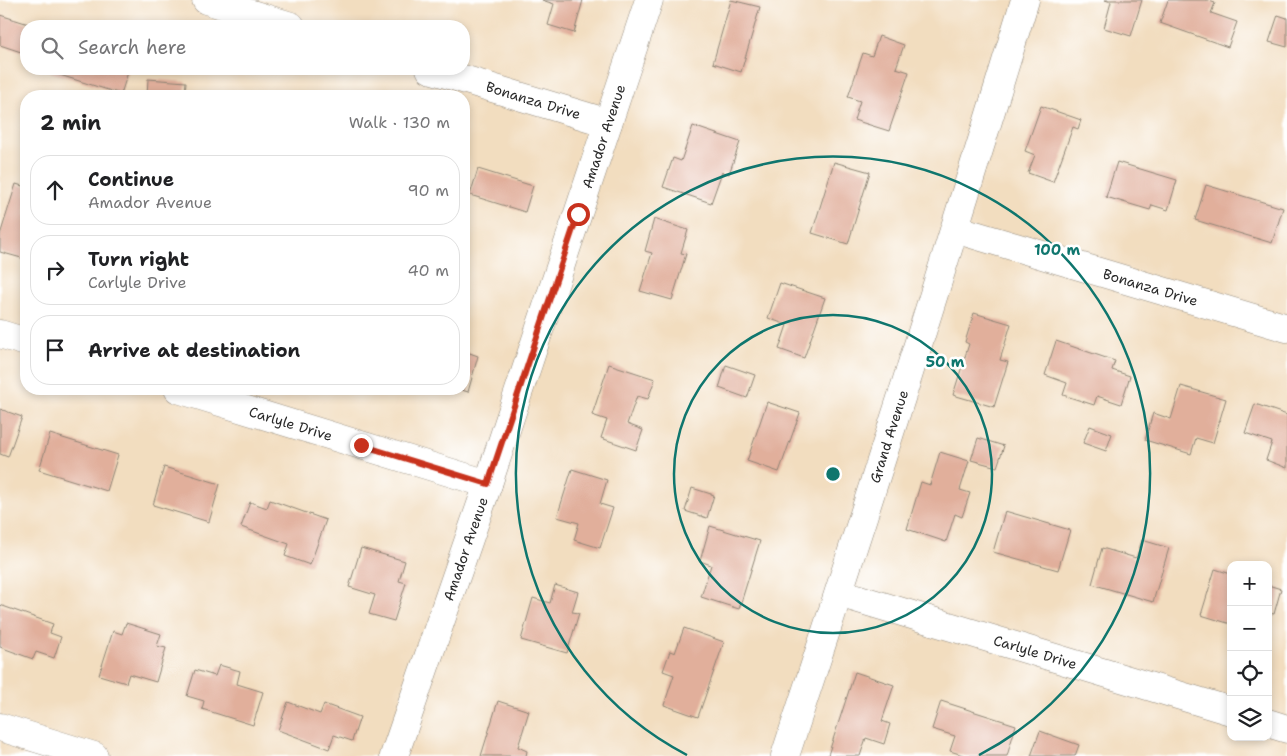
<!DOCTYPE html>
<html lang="en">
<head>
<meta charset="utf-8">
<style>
	:root { --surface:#fff; --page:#f6f6f6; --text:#202124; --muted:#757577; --line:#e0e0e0 }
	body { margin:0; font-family:"Shantell Sans",sans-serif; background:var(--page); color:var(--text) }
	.controls { position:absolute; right:15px; bottom:15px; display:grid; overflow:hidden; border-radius:10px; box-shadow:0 2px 8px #0003 }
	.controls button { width:45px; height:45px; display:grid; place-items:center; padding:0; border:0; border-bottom:1px solid var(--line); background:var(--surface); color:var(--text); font:25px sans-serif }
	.stop { position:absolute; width:15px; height:15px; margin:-11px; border:4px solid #c8321e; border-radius:50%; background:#fff }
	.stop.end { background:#c8321e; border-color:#fff; box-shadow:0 1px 5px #0008 }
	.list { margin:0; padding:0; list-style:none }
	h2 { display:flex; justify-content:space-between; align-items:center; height:65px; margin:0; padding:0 20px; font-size:21px }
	h2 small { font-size:16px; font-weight:400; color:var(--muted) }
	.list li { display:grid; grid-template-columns:32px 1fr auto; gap:15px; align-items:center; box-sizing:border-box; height:70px; margin:0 10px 10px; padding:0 10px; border:1px solid var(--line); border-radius:20px }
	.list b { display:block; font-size:19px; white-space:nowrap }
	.list p { margin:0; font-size:16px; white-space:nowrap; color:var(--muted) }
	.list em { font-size:16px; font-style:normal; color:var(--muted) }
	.icon { flex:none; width:28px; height:28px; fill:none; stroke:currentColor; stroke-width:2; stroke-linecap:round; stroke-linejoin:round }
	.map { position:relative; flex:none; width:1287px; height:756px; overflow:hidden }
	.search { position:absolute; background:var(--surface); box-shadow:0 2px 8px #0003; left:20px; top:20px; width:450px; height:55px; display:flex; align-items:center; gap:12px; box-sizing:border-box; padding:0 18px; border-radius:20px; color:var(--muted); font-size:19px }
	.panel { position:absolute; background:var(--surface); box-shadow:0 2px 8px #0003; left:20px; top:90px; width:450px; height:305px; border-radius:20px }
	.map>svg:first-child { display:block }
	.building { fill:#e1af9b }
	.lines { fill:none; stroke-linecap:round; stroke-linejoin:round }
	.minor-casing { stroke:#8e8475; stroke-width:29 }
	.minor { stroke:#fff; stroke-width:28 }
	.route { stroke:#c8321e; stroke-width:6 }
	.ring { fill:none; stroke:#0f766e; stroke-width:2.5 }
	.labels { text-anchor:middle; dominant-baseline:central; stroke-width:5; stroke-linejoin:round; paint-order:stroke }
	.street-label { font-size:14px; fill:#2b2b2b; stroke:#fff }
	.centre { fill:#0f766e; stroke:#fff; stroke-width:2.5 }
	.ring-label { font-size:15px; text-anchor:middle; font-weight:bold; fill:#0f766e; stroke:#fff; stroke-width:5; stroke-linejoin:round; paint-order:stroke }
</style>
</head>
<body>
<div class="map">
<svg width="1287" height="756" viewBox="0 0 1287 756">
	<rect width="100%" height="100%" fill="#fff"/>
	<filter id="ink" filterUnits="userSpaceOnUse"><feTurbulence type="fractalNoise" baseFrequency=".02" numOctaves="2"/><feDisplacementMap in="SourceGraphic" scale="10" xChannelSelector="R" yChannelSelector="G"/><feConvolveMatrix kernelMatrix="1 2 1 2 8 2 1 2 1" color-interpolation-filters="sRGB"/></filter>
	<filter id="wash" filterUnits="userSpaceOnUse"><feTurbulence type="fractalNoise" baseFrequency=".0096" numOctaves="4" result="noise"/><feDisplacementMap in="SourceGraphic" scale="20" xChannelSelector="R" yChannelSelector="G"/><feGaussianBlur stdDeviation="1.12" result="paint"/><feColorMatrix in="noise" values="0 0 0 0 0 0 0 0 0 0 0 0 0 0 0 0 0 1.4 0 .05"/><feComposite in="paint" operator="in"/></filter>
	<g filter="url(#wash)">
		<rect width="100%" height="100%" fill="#f2ddbf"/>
		<g id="blocks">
			<path class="building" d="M542 0H583L574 33 548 25 554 4Z
				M731 0 760 7 741 72 713 63Z
				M1105 0H1142L1131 36 1104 28 1111 2Z
				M1168 0H1206L1215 3 1211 13 1237 22 1228 47 1160 23Z
				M0 15 35 26H26V44L24 53 0 45Z
				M1278 15 1287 18V47L1269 42Z
				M879 36 904 45 896 68 909 72 889 131 854 120 860 101 848 97 863 53 872 56Z
				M48 69H129L121 94 47 71Z
				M148 79 186 82 185 94 205 95V96H147Z
				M1041 106 1081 120 1078 129 1073 127 1053 182 1028 173 1035 155 1025 151Z
				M693 126 740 142 729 174 722 172 711 203 663 187 673 158 681 161Z
				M834 162 870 172 848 244 812 233Z
				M1117 162 1177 180 1168 210 1152 205 1150 210 1106 197Z
				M478 169 533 186 525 212 470 195Z
				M16 184 26 187 25 259 0 252V235Z
				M1206 185 1283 208 1272 243 1195 220Z
				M654 219 688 230 681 253 686 254 672 300 640 291 652 253 645 251Z
				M780 283 825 298 804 358 779 349 787 325 768 318Z
				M974 313 1011 324 1000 360 1008 362 994 407 953 395 969 344 965 342Z
				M1056 341 1115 361 1112 370 1130 376 1121 404 1097 396 1094 405 1063 395 1067 383 1045 375Z
				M464 351 478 356 468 392 459 389H464Z
				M609 364 655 379 648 399 637 396 627 424 643 430 636 450 601 438 607 420 592 415Z
				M726 365 755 375 747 398 719 388Z
				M1181 386 1226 399 1213 443 1196 438 1191 454 1145 440 1153 413 1171 419Z
				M767 402 800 413 779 472 747 461Z
				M1255 404 1287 415V468L1266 460 1272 442 1245 433Z
				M0 409 22 417 8 457 0 454Z
				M1090 426 1112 434 1106 451 1083 443Z
				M50 434 118 455 107 491 39 470Z
				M978 438 1004 446 997 467 971 460Z
				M940 452 969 461 960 490 970 493 962 517 955 514 946 542 907 529 921 482 930 485Z
				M164 467 220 484 209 522 153 505Z
				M572 469 607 480 600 504 613 508 600 548 574 540 579 523 557 517Z
				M692 488 714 495 707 518 685 511Z
				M270 500 326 520 310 565 285 556 289 544 241 527 250 502 267 508Z
				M1005 511 1070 530 1058 570 993 552Z
				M710 526 760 541 739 609 701 597 711 565 700 561Z
				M1142 540 1169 548 1153 602 1092 584 1102 548 1136 558Z
				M361 548 405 561 399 581 406 583 394 621 369 614 375 595 349 587Z
				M1215 569 1231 574V624L1201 615Z
				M555 585 578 592 572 612 579 613 567 653 521 640 533 598 550 603Z
				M1268 585 1281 589 1274 614 1268 613Z
				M0 605 53 624 50 633 61 637 54 658 36 652 33 659 0 647Z
				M126 623 161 634 157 646 166 648 156 682 129 674 126 683 99 675 113 631 122 634Z
				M684 628 724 642 698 717 664 705 674 675 663 671 670 651 675 653Z
				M219 665 240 671 237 684 263 692 253 725 202 709 204 701 187 696 195 670 215 676Z
				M855 672 894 685 882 721 890 724 884 744 866 738 860 756H832L828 755Z
				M498 701 529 711 518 747 527 751 526 756H481Z
				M941 701 1016 725 1007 756H966L950 751 955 736 932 729Z
				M288 702 320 714 324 704 360 717 352 741 334 735 329 749 278 730Z
				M1040 731 1079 745 1075 756H1031Z"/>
		</g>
	</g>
	<g filter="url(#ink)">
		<use href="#blocks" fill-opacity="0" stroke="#8e8475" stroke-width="1"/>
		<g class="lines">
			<g class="minor-casing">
				<g id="minor">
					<path d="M206 0 291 26"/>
					<path id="s1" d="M430 69 608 123"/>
					<path id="s2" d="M955 229 1287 328"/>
					<path d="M0 334 26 342"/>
					<path id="s3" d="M178 389 488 484"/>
					<path id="s4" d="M839 593 1231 711"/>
					<path d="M1268 723 1287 729"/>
					<path d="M0 727 94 756"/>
					<path id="s5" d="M394 756 488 484 649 0"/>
					<path id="s6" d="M785 756C868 505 948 253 1025 0"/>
				</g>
			</g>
			<use href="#minor" class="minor"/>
		</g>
	</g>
	<g class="lines" filter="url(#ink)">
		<path class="route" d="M361 445 488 484 578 214"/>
	</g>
	<g class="ring">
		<circle cx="833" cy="474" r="159"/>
		<path d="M687 755A317 317 0 1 1 979 755"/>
	</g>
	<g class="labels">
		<g class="street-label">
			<text stroke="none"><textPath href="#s1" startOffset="108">Bonanza Drive</textPath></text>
			<text stroke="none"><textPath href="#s5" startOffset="654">Amador Avenue</textPath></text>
			<text stroke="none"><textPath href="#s2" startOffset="204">Bonanza Drive</textPath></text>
			<text stroke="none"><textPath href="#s3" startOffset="118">Carlyle Drive</textPath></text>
			<text stroke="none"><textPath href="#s6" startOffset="336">Grand Avenue</textPath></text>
			<text stroke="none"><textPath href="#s5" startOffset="219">Amador Avenue</textPath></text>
			<text stroke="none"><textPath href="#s4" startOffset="205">Carlyle Drive</textPath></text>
		</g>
	</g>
	<circle cx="833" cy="474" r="8" class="centre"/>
	<g class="ring-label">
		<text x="1057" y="255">100 m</text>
		<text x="945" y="367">50 m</text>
	</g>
</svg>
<div class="controls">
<button>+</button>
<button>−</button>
<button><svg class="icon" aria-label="locate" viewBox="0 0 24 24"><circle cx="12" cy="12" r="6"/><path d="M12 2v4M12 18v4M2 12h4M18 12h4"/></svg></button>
<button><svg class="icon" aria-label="layers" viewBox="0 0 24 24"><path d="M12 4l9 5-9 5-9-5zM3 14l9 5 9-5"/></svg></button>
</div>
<div class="stop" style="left:578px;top:214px"></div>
<div class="stop end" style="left:361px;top:445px"></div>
<div class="search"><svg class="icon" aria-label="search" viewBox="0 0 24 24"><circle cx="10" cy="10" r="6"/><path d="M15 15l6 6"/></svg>Search here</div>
<section class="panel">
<h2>2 min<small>Walk · 130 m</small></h2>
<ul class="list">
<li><svg class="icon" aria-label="ahead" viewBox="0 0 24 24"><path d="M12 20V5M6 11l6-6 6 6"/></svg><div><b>Continue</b><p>Amador Avenue</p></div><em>90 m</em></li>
<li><svg class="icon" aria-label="right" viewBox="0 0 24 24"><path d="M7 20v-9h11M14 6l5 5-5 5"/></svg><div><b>Turn right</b><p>Carlyle Drive</p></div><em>40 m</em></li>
<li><svg class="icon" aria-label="arrive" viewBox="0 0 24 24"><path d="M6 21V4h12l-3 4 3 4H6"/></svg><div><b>Arrive at destination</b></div></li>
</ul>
</section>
</div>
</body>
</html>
